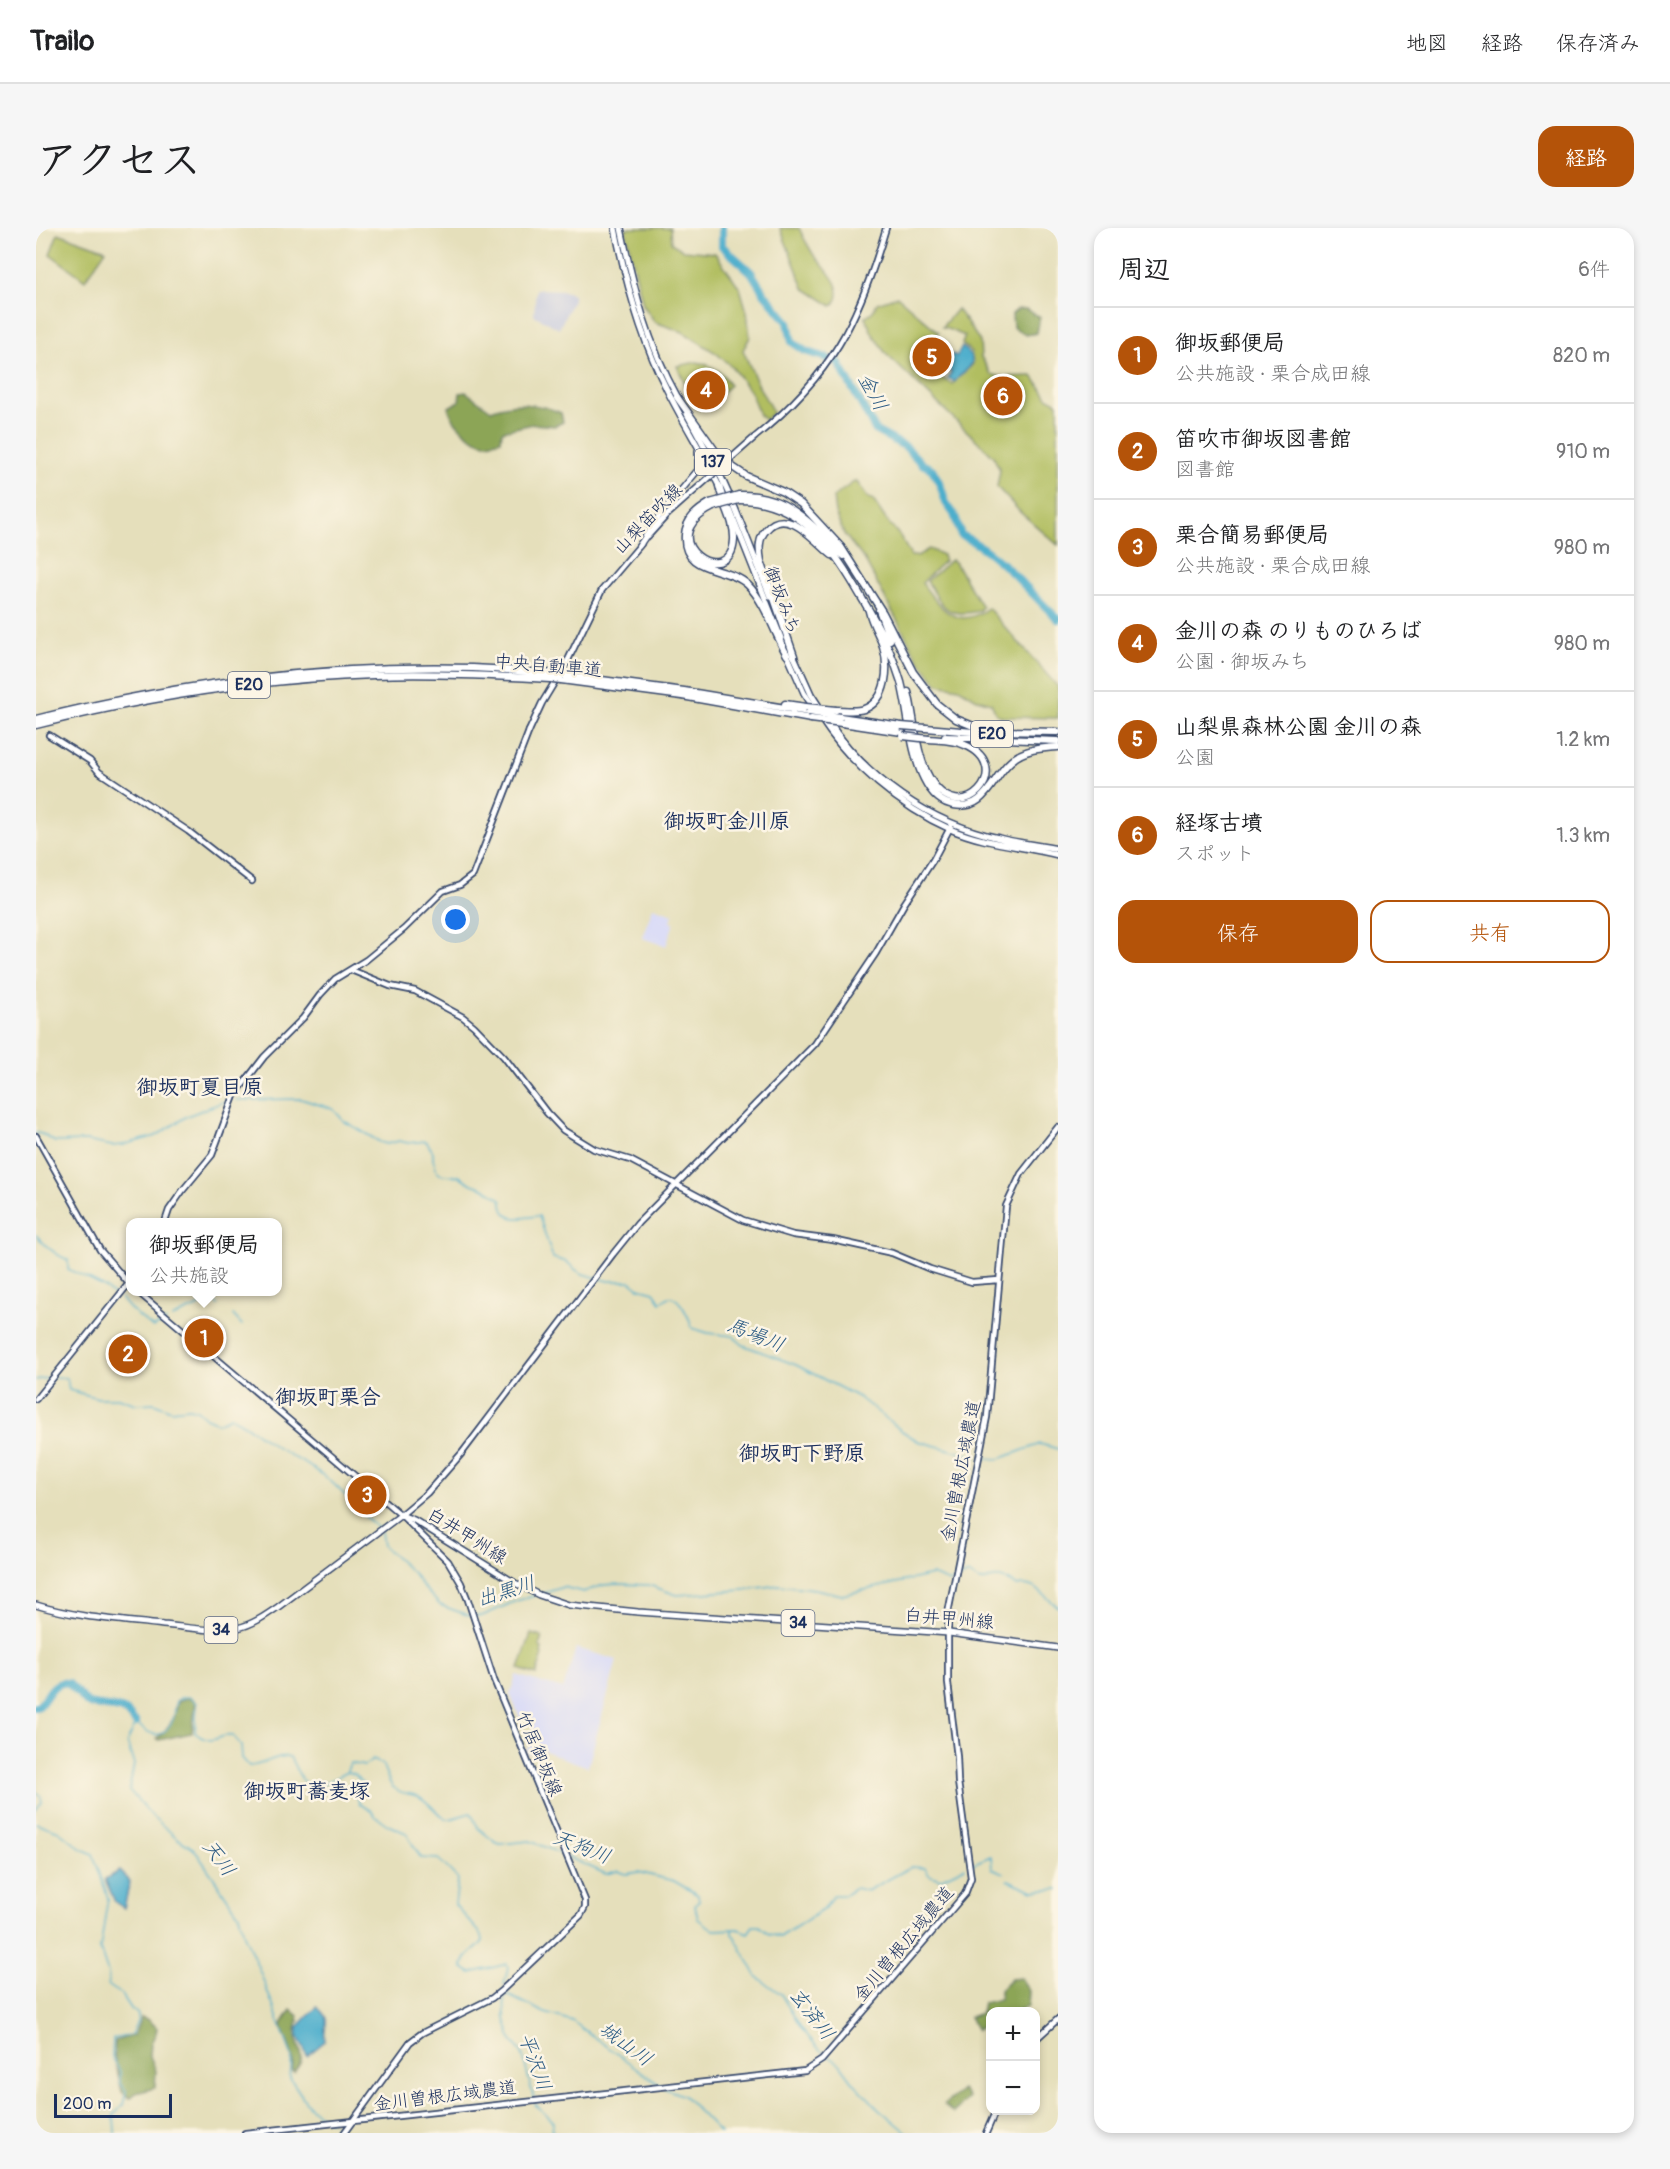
<!DOCTYPE html>
<html lang="ja">
<head>
<meta charset="utf-8">
<style>
	:root { --surface:#fff; --page:#f6f6f6; --text:#202124; --muted:#757577; --line:#e0e0e0; --accent:#b45309 }
	body { margin:0; font-family:Pangolin,"Klee One",sans-serif; background:var(--page); color:var(--text) }
	.controls { position:absolute; right:18px; bottom:18px; display:grid; overflow:hidden; border-radius:12px; box-shadow:0 3px 9px #0003 }
	.controls button { width:54px; height:54px; display:grid; place-items:center; padding:0; border:0; border-bottom:2px solid var(--line); background:var(--surface); color:var(--text); font:30px sans-serif }
	.scale { position:absolute; left:18px; bottom:15px; width:118px; box-sizing:border-box; padding-left:6px; border:3px solid #1b2f5e; border-top:0; font-size:16px; line-height:21px; white-space:nowrap; color:#1b2f5e; -webkit-text-stroke:4px #fcf5e5; paint-order:stroke }
	.you { position:absolute; left:420px; top:692px; width:21px; height:21px; margin:-15px; border:4px solid #fff; border-radius:50%; background:#1a73e8; box-shadow:0 0 0 9px #1a73e833 }
	.badge { display:grid; place-items:center; width:39px; height:39px; border-radius:50%; background:var(--accent); color:#fff; font-size:20px; font-weight:700 }
	.pin { position:absolute; translate:-50% -50%; border:3px solid #fff; box-shadow:0 2px 6px #0006 }
	.popup { position:absolute; left:90px; top:990px; width:156px; height:78px; box-sizing:border-box; display:grid; place-content:center; border-radius:12px; background:var(--surface); filter:drop-shadow(0 2px 4px #0005); font-size:20px; white-space:nowrap; color:var(--muted) }
	.popup b { font-size:22px; color:var(--text) }
	.popup::after { content:''; position:absolute; left:50%; top:100%; margin-left:-12px; border:12px solid transparent; border-top-color:var(--surface) }
	.list { margin:0; padding:0; list-style:none }
	h2 { display:flex; justify-content:space-between; align-items:center; height:78px; margin:0; padding:0 24px; font-size:26px }
	h2 small { font-size:20px; font-weight:400; color:var(--muted) }
	.list li { display:grid; grid-template-columns:39px 1fr auto; gap:18px; align-items:center; box-sizing:border-box; height:96px; padding:0 24px; border-top:2px solid var(--line) }
	.list b { display:block; font-size:22px; white-space:nowrap }
	.list p { margin:0; font-size:20px; white-space:nowrap; color:var(--muted) }
	.list em { font-size:20px; font-style:normal; color:var(--muted) }
	.actions { display:flex; gap:12px; padding:18px 24px }
	.actions a { flex:1; padding:14px 0; border:2px solid var(--accent); border-radius:18px; text-align:center; font-size:21px; color:var(--accent) }
	.actions .main { background:var(--accent); color:#fff }
	.map { position:relative; flex:none; width:1022px; height:1905px; overflow:hidden; border-radius:18px }
	header { display:flex; align-items:center; gap:36px; box-sizing:border-box; height:84px; padding:0 30px; background:var(--surface); border-bottom:2px solid var(--line) }
	header strong { font-size:28px }
	nav { display:flex; gap:33px; margin-inline-start:auto; font-size:21px }
	.intro { display:flex; align-items:center; justify-content:space-between; box-sizing:border-box; height:144px; padding:0 36px }
	h1 { margin:0; font-size:42px }
	.button { padding:15px 27px; border-radius:18px; background:var(--accent); color:#fff; font-size:21px; font-weight:700 }
	main { display:flex; gap:36px; padding:0 36px }
	aside { flex:1; background:var(--surface); border-radius:18px; box-shadow:0 3px 9px #0003 }
	.map>svg:first-child { display:block }
	.built { fill:#d5d8f9 }
	.industrial { fill:#bdc3de }
	.green { fill:#b1be60; stroke:#66765f; stroke-width:1.5 }
	.forest { fill:#8ca556; stroke:#546a5a; stroke-width:1.5 }
	.water { fill:#4daecc; stroke:#346e95; stroke-width:1.5 }
	.lines { fill:none; stroke-linecap:round; stroke-linejoin:round }
	.stream { stroke:#4daecc; stroke-width:1.5 }
	.river { stroke:#4daecc; stroke-width:8 }
	.tertiary-casing { stroke:#39496c; stroke-width:8 }
	.secondary-casing { stroke:#39496c; stroke-width:8 }
	.primary-casing { stroke:#39496c; stroke-width:8 }
	.trunk-casing { stroke:#39496c; stroke-width:8 }
	.motorway-casing { stroke:#39496c; stroke-width:9 }
	.tertiary { stroke:#fff; stroke-width:4.5 }
	.secondary { stroke:#fff; stroke-width:4.5 }
	.primary { stroke:#fff; stroke-width:5 }
	.trunk { stroke:#fff; stroke-width:5 }
	.motorway { stroke:#fff; stroke-width:6 }
	.secondary-bridge-casing { stroke:#39496c; stroke-width:8; stroke-linecap:butt }
	.motorway-bridge-casing { stroke:#39496c; stroke-width:9; stroke-linecap:butt }
	.secondary-bridge { stroke:#fff; stroke-width:4.5 }
	.motorway-bridge { stroke:#fff; stroke-width:6 }
	.labels { text-anchor:middle; dominant-baseline:central; stroke-width:5; stroke-linejoin:round; paint-order:stroke }
	.shield { fill:#fcf5e5; stroke:#5e6a86; stroke-width:1.5 }
	.shield-label { font-size:16px; font-weight:bold; fill:#1b2f5e }
	.street-label { font-size:18px; fill:#1b2f5e; stroke:#fcf5e5 }
	.water-label { font-size:20px; font-style:italic; fill:#2c5b84; stroke:#fcf5e5 }
	.quarter-label { font-size:21px; font-weight:bold; fill:#1b2f5e; stroke:#fcf5e5 }
</style>
</head>
<body>
<header>
<strong>Trailo</strong>
<nav><a>地図</a><a>経路</a><a>保存済み</a></nav>
</header>
<div class="intro"><h1>アクセス</h1><a class="button">経路</a></div>
<main>
<div class="map">
<svg width="1022" height="1905" viewBox="0 0 1022 1905">
	<rect width="100%" height="100%" fill="#fcf5e5"/>
	<filter id="ink" filterUnits="userSpaceOnUse"><feTurbulence type="fractalNoise" baseFrequency=".0167" numOctaves="2"/><feDisplacementMap in="SourceGraphic" scale="12" xChannelSelector="R" yChannelSelector="G"/><feConvolveMatrix kernelMatrix="1 2 1 2 8 2 1 2 1" color-interpolation-filters="sRGB"/></filter>
	<filter id="wash" filterUnits="userSpaceOnUse"><feTurbulence type="fractalNoise" baseFrequency=".008" numOctaves="4" result="noise"/><feDisplacementMap in="SourceGraphic" scale="24" xChannelSelector="R" yChannelSelector="G"/><feGaussianBlur stdDeviation="1.35" result="paint"/><feColorMatrix in="noise" values="0 0 0 0 0 0 0 0 0 0 0 0 0 0 0 0 0 1.4 0 .05"/><feComposite in="paint" operator="in"/></filter>
	<g filter="url(#wash)">
		<rect width="100%" height="100%" fill="#e5dfbb"/>
		<path class="built" d="M617 679 637 686 635 694 638 695 630 718 606 710Z
			M540 1420 581 1432 552 1539 503 1521 492 1526 490 1521 494 1519 493 1515 498 1494 484 1490 474 1466 480 1447 527 1461Z"/>
		<path class="industrial" d="M500 61 525 62 539 67 523 101 498 87Z"/>
		<path class="green" d="M589 0H634L635 15 647 22 679 25 704 60 711 84 714 109 707 122 722 157 737 184 729 192 723 187 715 165 696 139 680 125 647 104 619 94 607 77Z
			M744 0H763C767 9 772 18 777 26 787 39 814 62 796 78L768 60Z
			M22 5 70 22 49 52 14 26Z
			M861 68 902 104 892 124 889 135 898 139 901 147 916 156 937 136 935 124 926 116 929 108 906 99 921 81 939 106 944 114 945 129 955 146 965 149 997 148 1011 169 1022 175V317L985 285 961 259 964 242 957 228 850 126 836 105 829 89 837 83 841 75Z
			M661 134C675 137 687 144 694 157L667 181 655 168 641 138Z
			M818 254H821L831 269 837 272 851 293 864 308 875 328H881L893 321 907 327 908 333 886 355C904 379 920 404 952 380L1022 459V490L967 489 960 486 955 475 941 471 923 460 902 456 882 431 828 331 808 306 799 285 797 269Z
			M915 332 919 334 946 379 943 383C908 390 908 379 891 353Z
			M495 1406 506 1409 503 1418 506 1420 505 1426 507 1427 500 1447 483 1441Z"/>
		<path class="forest" d="M982 81H990L1004 89 1001 105 990 107 977 99 976 86Z
			M430 164 455 182C477 173 504 175 525 185L527 194 519 198 497 196 466 203 465 212C460 213 454 215 450 215 436 214 413 192 413 179L423 173 424 165Z
			M150 1470H156L160 1474 156 1505 123 1512 121 1510 128 1504 138 1490 142 1473Z
			M985 1750 993 1763 992 1778 983 1783 954 1784V1795L941 1802 933 1789 945 1785 947 1775 964 1771V1762L975 1751Z
			M255 1782 262 1788C263 1795 259 1800 260 1808 263 1825 272 1827 258 1844L256 1842C260 1825 247 1812 246 1796Z
			M105 1789 113 1792 121 1800 120 1805 115 1815 114 1828 120 1843 119 1860 100 1865 94 1870 86 1864 78 1828 79 1813 98 1807Z
			M926 1862 933 1870 917 1885 908 1877Z"/>
		<path class="water" d="M926 119C950 137 925 142 919 154L912 150 915 144 911 139 916 126 921 128Z
			M84 1643 94 1653 88 1680 79 1674 69 1651Z
			M281 1779C298 1794 286 1796 289 1813L271 1828 262 1808V1799Z"/>
		<g class="lines">
			<path class="stream" d="M200 872 265 871 297 881 308 893 344 914 351 916 363 913 372 915 390 913 397 924V931L401 943 407 947 423 948 436 956 450 961 465 971C466 974 466 978 467 981 473 996 492 988 503 988L517 1030 531 1034 540 1042 547 1046 573 1053H594L603 1060 618 1064 625 1074C628 1073 630 1070 633 1069 644 1067 654 1092 656 1100L672 1105 697 1108 707 1117 760 1137 824 1170 866 1203 882 1213 941 1229
				M0 905 6 906 19 914 50 913 76 918 87 917 120 908 151 888 195 871
				M0 1007C10 1018 18 1026 32 1032V1041L66 1058 78 1067
				M85 1070 94 1081 117 1100 130 1093
				M197 1087 206 1097
				M136 1090 176 1072 182 1077
				M19 1149 31 1150 33 1162 62 1170H82L100 1176 118 1175 135 1182 153 1180 161 1182 170 1190 182 1195 194 1189C210 1196 223 1207 237 1217 255 1229 275 1237 292 1251 310 1266 324 1286 342 1300
				M0 1152 15 1149
				M945 1230 963 1231 1004 1216 1022 1221
				M345 1304 347 1318 377 1345 387 1359 404 1377 434 1388H446L480 1373 498 1368
				M921 1351 933 1346C951 1361 949 1347 964 1350 971 1351 976 1356 982 1358 998 1353 1010 1370 1022 1379
				M506 1366 527 1359 547 1364 568 1357 581 1356 613 1357 641 1367 707 1362 743 1357 779 1361 806 1367 896 1347 914 1354 917 1353
				M311 1543 314 1535 328 1538 337 1532 346 1536C349 1542 352 1553 356 1558 363 1566 373 1565 382 1568 390 1571 405 1590 412 1591 419 1591 428 1586 435 1585L442 1600 459 1614 464 1616 494 1613 528 1627
				M0 1564 5 1569 6 1574 0 1581
				M0 1595 23 1603 44 1620 57 1626 72 1670 64 1721 72 1745V1757L86 1767 96 1782 102 1786V1791L95 1807 77 1811 76 1829 84 1843V1854L90 1863 87 1877 78 1887 79 1905
				M532 1629 570 1646 582 1643 590 1646 602 1644 638 1653 662 1667 663 1672 659 1678 662 1691 678 1702 702 1701 712 1705 717 1698H723L733 1706 744 1709 788 1681 797 1667H809L820 1660 831 1663 875 1639 889 1640 893 1647 904 1651 929 1639
				M936 1636 955 1628 956 1640 968 1645
				M972 1652 998 1663 1022 1661
				M697 1701V1706L721 1749 745 1766 765 1800 784 1822 804 1836 818 1855 843 1881 872 1905
				M468 1762 469 1791 476 1813 486 1825 498 1871
				M469 1766 509 1785 536 1793 624 1857
				M628 1860 648 1868 684 1905
				M499 1876 517 1894 516 1905
				M294 1894 274 1880 254 1850 256 1828 223 1741 208 1707 203 1687 158 1621 141 1610 117 1589 93 1562 98 1536 91 1514 100 1495C115 1508 126 1514 137 1491 142 1478 134 1468 155 1469L161 1475 159 1505C180 1520 180 1505 197 1508L205 1517 206 1530 213 1538C227 1538 243 1525 254 1529 277 1576 274 1561 311 1544L318 1546 327 1555 324 1563 320 1567 324 1576 335 1583 339 1588 352 1597 370 1605 385 1630 402 1631C405 1633 420 1649 422 1651L419 1677 446 1707 447 1713C440 1724 427 1727 427 1740L435 1745 471 1736 472 1739 468 1757
				M298 1897 305 1905"/>
			<path class="river" d="M686 0V18L715 44 728 65 752 94 756 114 769 123 802 134 840 203 870 219 886 236 896 241 904 256 910 275 918 286 925 307C964 326 991 362 1022 391
				M0 1479 3 1478C12 1468 17 1452 32 1455L52 1476 85 1481 92 1485 100 1495"/>
		</g>
	</g>
	<g filter="url(#ink)">
		<g class="lines">
			<g class="tertiary-casing">
				<path id="tertiary" d="M13 507 54 533 63 544 152 603 216 653
					M315 742 354 758 379 763 427 789 438 798 468 829 511 885 527 902 558 921 594 932 707 992 757 1007 797 1012 856 1025 894 1041 936 1054 963 1052
					M129 994 133 982 147 962 176 927 198 868 228 829 267 790 284 767 299 751 330 732 368 701 407 663 424 657 437 647 493 503
					M0 1171 94 1054
					M365 1287 391 1265 426 1225 577 1026 602 995 779 816 840 725 868 676 897 632 915 598
					M999 1812 1022 1791
					M209 1905 769 1843 786 1832 929 1666 935 1650 922 1554 921 1529 912 1455V1385L951 1189 970 978 985 946 1022 899
					M950 1905 960 1882"/>
			</g>
			<g class="secondary-casing">
				<path id="secondary" d="M719 209C796 147 823 93 850 0
					M612 308 631 287
					M493 503 506 475 532 432 566 362 605 316
					M0 908 64 1022 94 1057
					M102 1064 365 1287 412 1333 425 1355 432 1372 458 1452 549 1672V1679L545 1687 466 1762 456 1770 386 1805 374 1814 308 1905"/>
			</g>
			<g class="primary-casing">
				<path id="primary" d="M0 1377C42 1390 84 1392 127 1397 151 1399 177 1405 201 1400 216 1397 229 1388 242 1379L365 1287 378 1292 479 1355 503 1367 533 1377 602 1384 913 1405 1022 1420"/>
			</g>
			<g class="trunk-casing">
				<path id="trunk" d="M579 0C590 56 605 111 631 162 648 196 668 227 684 260
					M585 0C598 62 611 114 642 170
					M651 186 685 249 699 280 734 368
					M694 282 745 410
					M603 318 622 290 662 242V223
					M750 424 768 465 778 480
					M756 424 775 466 786 483
					M785 491C814 536 864 579 914 601 948 616 986 618 1022 627
					M791 491C829 550 894 595 963 610 982 615 1002 617 1022 621"/>
			</g>
			<g class="motorway-casing">
				<path id="motorway" d="M641 169 685 231 710 248 747 264 765 276 805 319 847 385 877 444 901 476 920 491 942 500 966 503 1022 504
					M703 267C752 266 775 296 807 328
					M703 272C766 272 799 323 827 372 843 398 856 424 865 454 873 485 874 523 888 551 894 563 904 575 918 577 950 583 956 549 975 533 988 521 1005 520 1022 519
					M674 275C662 282 650 291 649 307 646 347 692 337 712 357 729 374 739 406 751 427
					M677 279C611 313 695 364 698 312 699 293 687 276 683 258
					M843 382 854 412
					M758 428 725 333C723 322 722 311 730 302 751 276 780 315 796 327
					M528 447 648 463 773 484
					M525 452 646 468 775 491
					M872 464C879 491 879 524 893 549 925 606 982 539 929 517 919 512 905 512 893 511
					M749 476 770 479
					M800 482C809 482 819 484 828 481 852 472 853 439 847 418 843 406 836 396 833 383
					M804 489 865 498
					M0 491C143 455 290 436 437 440 465 441 492 444 519 446
					M806 495 866 504
					M0 497C110 469 224 451 338 447 397 445 456 448 516 451
					M890 500 961 506
					M909 509 1022 513"/>
			</g>
			<use href="#tertiary" class="tertiary"/>
			<use href="#secondary" class="secondary"/>
			<use href="#primary" class="primary"/>
			<use href="#trunk" class="trunk"/>
			<use href="#motorway" class="motorway"/>
			<g class="secondary-bridge-casing">
				<path id="secondary-bridge" d="M631 287 719 209"/>
			</g>
			<g class="motorway-bridge-casing">
				<path id="motorway-bridge" d="M674 275 703 267
					M677 279 703 272
					M519 446 528 447
					M516 451 525 452
					M770 479 800 482
					M773 484 804 489
					M775 491 806 495
					M865 498 890 500
					M867 508 893 511"/>
			</g>
			<use href="#secondary-bridge" class="secondary-bridge"/>
			<use href="#motorway-bridge" class="motorway-bridge"/>
		</g>
	</g>
	<g class="labels">
		<g class="shield">
			<rect x="659" y="221" width="36" height="26" rx="4.5"/>
			<rect x="192" y="444" width="42" height="26" rx="4.5"/>
			<rect x="935" y="493" width="42" height="26" rx="4.5"/>
			<rect x="745.5" y="1382" width="33" height="26" rx="4.5"/>
			<rect x="168.5" y="1389" width="33" height="26" rx="4.5"/>
		</g>
		<g class="shield-label">
			<text x="677" y="234">137</text>
			<text x="213" y="457">E20</text>
			<text x="956" y="506">E20</text>
			<text x="762" y="1395">34</text>
			<text x="185" y="1402">34</text>
		</g>
		<g class="street-label">
			<text transform="translate(612 291) rotate(-46)">山梨笛吹線</text>
			<text transform="translate(746 372) rotate(69)">御坂みち</text>
			<text transform="translate(512 438) rotate(5)">中央自動車道</text>
			<text transform="translate(925 1243) rotate(-79)">金川曽根広域農道</text>
			<text transform="translate(431 1308) rotate(32)">白井甲州線</text>
			<text transform="translate(913 1391) rotate(5)">白井甲州線</text>
			<text transform="translate(503 1526) rotate(67)">竹居御坂線</text>
			<text transform="translate(868 1716) rotate(-50)">金川曽根広域農道</text>
			<text transform="translate(409 1868) rotate(-7)">金川曽根広域農道</text>
		</g>
		<g class="water-label">
			<text transform="translate(837 164) rotate(62)">金川</text>
			<text transform="translate(720 1107) rotate(22)">馬場川</text>
			<text transform="translate(470 1363) rotate(-17)">出黒川</text>
			<text transform="translate(546 1619) rotate(21)">天狗川</text>
			<text transform="translate(183 1630) rotate(53)">天川</text>
			<text transform="translate(776 1786) rotate(52)">玄済川</text>
			<text transform="translate(590 1816) rotate(36)">城山川</text>
			<text transform="translate(499 1834) rotate(70)">平沢川</text>
		</g>
		<g class="quarter-label">
			<text x="691" y="593">御坂町金川原</text>
			<text x="164" y="859">御坂町夏目原</text>
			<text x="292" y="1169">御坂町栗合</text>
			<text x="766" y="1225">御坂町下野原</text>
			<text x="271" y="1563">御坂町蕎麦塚</text>
		</g>
	</g>
</svg>
<div class="controls">
<button>+</button>
<button>−</button>
</div>
<div class="scale">200 m</div>
<div class="you"></div>
<div class="pin badge" style="left:168px;top:1110px">1</div>
<div class="popup"><b>御坂郵便局</b>公共施設</div>
<div class="pin badge" style="left:92px;top:1126px">2</div>
<div class="pin badge" style="left:331px;top:1267px">3</div>
<div class="pin badge" style="left:670px;top:162px">4</div>
<div class="pin badge" style="left:896px;top:129px">5</div>
<div class="pin badge" style="left:967px;top:168px">6</div>
</div>
<aside>
<h2>周辺<small>6件</small></h2>
<ul class="list">
<li><span class="badge">1</span><div><b>御坂郵便局</b><p>公共施設 · 栗合成田線</p></div><em>820 m</em></li>
<li><span class="badge">2</span><div><b>笛吹市御坂図書館</b><p>図書館</p></div><em>910 m</em></li>
<li><span class="badge">3</span><div><b>栗合簡易郵便局</b><p>公共施設 · 栗合成田線</p></div><em>980 m</em></li>
<li><span class="badge">4</span><div><b>金川の森 のりものひろば</b><p>公園 · 御坂みち</p></div><em>980 m</em></li>
<li><span class="badge">5</span><div><b>山梨県森林公園 金川の森</b><p>公園</p></div><em>1.2 km</em></li>
<li><span class="badge">6</span><div><b>経塚古墳</b><p>スポット</p></div><em>1.3 km</em></li>
</ul>
<div class="actions"><a class="main">保存</a><a>共有</a></div>
</aside>
</main>
</body>
</html>
